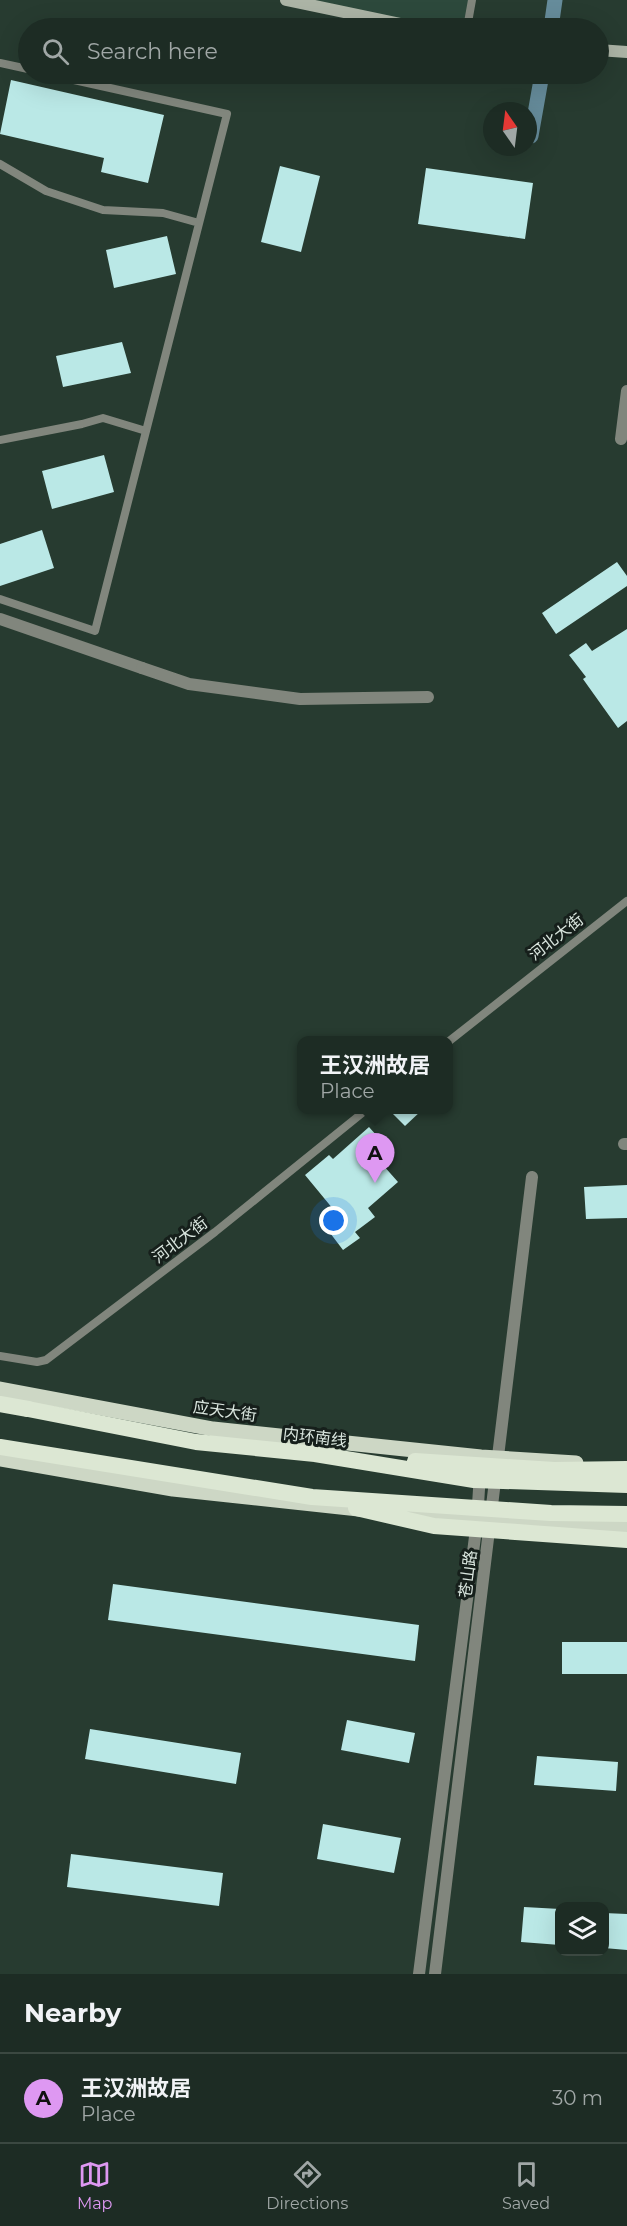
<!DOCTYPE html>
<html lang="en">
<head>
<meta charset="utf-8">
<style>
	:root { --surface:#1d2c24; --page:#2a3831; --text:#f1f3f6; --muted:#a0a7a6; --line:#3b4841; --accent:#de98f2 }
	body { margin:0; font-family:Montserrat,"Noto Sans SC",sans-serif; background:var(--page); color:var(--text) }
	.controls { position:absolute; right:18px; bottom:18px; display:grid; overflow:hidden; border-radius:12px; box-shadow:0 6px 24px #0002 }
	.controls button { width:54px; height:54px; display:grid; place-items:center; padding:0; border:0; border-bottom:2px solid var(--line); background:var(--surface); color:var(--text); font:30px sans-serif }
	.compass { position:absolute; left:483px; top:102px; width:54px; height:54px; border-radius:50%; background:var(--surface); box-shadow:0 6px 24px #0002; rotate:346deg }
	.you { position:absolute; left:334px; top:1221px; width:21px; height:21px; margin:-15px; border:4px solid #fff; border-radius:50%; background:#1a73e8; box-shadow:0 0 0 9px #1a73e833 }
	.badge { display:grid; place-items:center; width:39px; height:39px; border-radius:50%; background:var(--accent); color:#111; font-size:20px; font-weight:700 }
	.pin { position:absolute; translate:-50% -50px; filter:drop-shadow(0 2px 3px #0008) }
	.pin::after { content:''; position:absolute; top:32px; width:21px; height:18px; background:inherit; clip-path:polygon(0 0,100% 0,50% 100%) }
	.popup { position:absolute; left:297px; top:1036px; width:156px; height:78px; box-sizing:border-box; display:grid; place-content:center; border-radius:12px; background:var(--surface); filter:drop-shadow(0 2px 4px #0005); font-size:20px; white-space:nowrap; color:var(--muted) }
	.popup b { font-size:22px; color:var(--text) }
	.popup::after { content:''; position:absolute; left:50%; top:100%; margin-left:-12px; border:12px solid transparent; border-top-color:var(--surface) }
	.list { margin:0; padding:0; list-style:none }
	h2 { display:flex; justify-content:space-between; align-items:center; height:78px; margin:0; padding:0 24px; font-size:26px }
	h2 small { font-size:20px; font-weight:400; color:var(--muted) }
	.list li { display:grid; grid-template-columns:39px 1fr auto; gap:18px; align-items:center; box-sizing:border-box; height:90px; padding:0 24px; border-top:2px solid var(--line) }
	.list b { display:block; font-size:22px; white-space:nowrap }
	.list p { margin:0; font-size:20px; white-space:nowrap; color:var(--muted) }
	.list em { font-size:20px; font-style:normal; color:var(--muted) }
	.icon { flex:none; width:33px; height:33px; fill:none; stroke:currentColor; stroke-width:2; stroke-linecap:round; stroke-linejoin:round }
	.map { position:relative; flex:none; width:627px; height:1974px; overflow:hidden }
	.search { position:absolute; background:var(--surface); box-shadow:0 6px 24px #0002; left:18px; right:18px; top:18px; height:66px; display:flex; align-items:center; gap:15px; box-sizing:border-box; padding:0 21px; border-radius:33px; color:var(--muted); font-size:22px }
	.sheet { height:168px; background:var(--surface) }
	nav { display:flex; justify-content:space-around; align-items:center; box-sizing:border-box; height:84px; border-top:2px solid var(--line); background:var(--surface); font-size:16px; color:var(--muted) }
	nav a { display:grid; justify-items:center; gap:3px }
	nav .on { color:var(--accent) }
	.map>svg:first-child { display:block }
	.built { fill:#2d493c }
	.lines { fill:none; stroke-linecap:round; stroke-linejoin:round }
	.canal { stroke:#668c9b; stroke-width:15 }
	.building { fill:#bae8e6 }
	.service { stroke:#81867d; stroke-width:8 }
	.minor { stroke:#81867d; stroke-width:12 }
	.tertiary { stroke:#81867d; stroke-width:12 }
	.secondary { stroke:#acb4a6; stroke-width:12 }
	.primary { stroke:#cdd7c5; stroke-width:15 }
	.trunk { stroke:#dce7d3; stroke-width:16 }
	.trunk-bridge { stroke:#dce7d3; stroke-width:16 }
	.labels { text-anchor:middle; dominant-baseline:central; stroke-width:6; stroke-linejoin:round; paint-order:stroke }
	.street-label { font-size:16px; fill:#dae6df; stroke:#161f1b }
</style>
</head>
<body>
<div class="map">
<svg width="627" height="1974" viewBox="0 0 627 1974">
	<rect width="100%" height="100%" fill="#273b30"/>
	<path class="built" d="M287 0H472L467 28H420Z"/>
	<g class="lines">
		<path class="canal" d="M551 28 555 0
			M531 136 542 74"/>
	</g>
	<path class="building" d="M11 80 164 115 148 183 101 172 104 158 0 134Z
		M280 166 320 176 301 252 261 242Z
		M426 168 533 183 525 239 418 224Z
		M167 236 176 274 114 288 106 250Z
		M122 342 131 373 63 387 56 356Z
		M104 455 114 492 52 509 42 471Z
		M42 530 54 568 0 586V544Z
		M617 562 627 576V586L556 634 542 613Z
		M627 629V721L618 728 583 679 586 677 569 655 586 643 592 651Z
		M389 1110H422L405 1126Z
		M369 1127 386 1146 375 1156 398 1182 368 1208 375 1217 355 1232 360 1238 343 1250 324 1225 338 1215 305 1175 329 1155 333 1159Z
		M627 1185V1218L586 1219 584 1187Z
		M113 1584 419 1625 415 1661 108 1620Z
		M562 1642H627V1674H562Z
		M347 1720 415 1733 409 1763 341 1750Z
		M90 1729 241 1753 236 1784 85 1759Z
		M537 1756 618 1762 616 1791 534 1785Z
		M323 1824 401 1838 394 1873 317 1859Z
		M71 1854 223 1873 219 1906 67 1887Z
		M524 1907 560 1909V1945L521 1942Z
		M604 1913 627 1914V1950L604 1948Z"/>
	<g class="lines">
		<path class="service" d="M467 28 472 0
			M0 63 28 69
			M0 164 46 191 103 210 163 213 199 223
			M0 440 82 424 103 418 146 431
			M0 599 95 631 227 114 47 74
			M448 1042 627 901
			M0 1356 37 1362 46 1360 215 1232 366 1110"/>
		<path class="minor" d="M0 619 142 668"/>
		<path class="tertiary" d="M621 439 627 391
			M142 668 189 684 300 699 428 697
			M624 1144H627
			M419 1974 477 1521 480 1473
			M435 1974 532 1177"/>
		<path class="secondary" d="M286 0 420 28
			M598 50 627 52"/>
		<path class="primary" d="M0 1389 213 1429 481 1457 576 1463
			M0 1459 173 1489 368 1510
			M413 1515 491 1522 627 1526"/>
		<path class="trunk" d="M0 1404 28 1409"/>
		<path class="trunk-bridge" d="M28 1409 196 1442 315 1454 474 1480 627 1485
			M0 1447 312 1497 551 1513 627 1514
			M415 1461 554 1470 627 1469
			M356 1508 434 1526 627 1540"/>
	</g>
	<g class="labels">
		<g class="street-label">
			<text transform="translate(556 937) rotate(-38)">河北大街</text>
			<text transform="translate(180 1240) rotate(-37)">河北大街</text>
			<text transform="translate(225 1411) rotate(8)">应天大街</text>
			<text transform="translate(315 1437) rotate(7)">内环南线</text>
			<text transform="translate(468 1574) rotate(-83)">苍山路</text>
		</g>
	</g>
</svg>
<div class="controls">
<button><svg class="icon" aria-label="layers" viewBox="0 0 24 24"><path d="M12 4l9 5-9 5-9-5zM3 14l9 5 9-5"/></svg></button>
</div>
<svg class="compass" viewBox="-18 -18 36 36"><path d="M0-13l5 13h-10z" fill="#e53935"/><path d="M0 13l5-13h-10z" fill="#a0a7a6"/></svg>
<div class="you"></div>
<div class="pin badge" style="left:375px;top:1183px">A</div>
<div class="popup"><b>王汉洲故居</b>Place</div>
<div class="search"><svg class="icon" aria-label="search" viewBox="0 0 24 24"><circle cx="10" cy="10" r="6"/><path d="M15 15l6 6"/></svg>Search here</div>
</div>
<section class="sheet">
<h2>Nearby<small></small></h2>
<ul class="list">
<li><span class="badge">A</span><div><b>王汉洲故居</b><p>Place</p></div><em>30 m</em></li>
</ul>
</section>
<nav>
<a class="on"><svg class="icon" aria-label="map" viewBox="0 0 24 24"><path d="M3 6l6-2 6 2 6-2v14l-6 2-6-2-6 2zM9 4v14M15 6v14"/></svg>Map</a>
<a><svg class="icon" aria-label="directions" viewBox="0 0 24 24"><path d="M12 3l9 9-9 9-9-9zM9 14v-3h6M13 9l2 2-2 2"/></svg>Directions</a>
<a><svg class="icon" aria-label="saved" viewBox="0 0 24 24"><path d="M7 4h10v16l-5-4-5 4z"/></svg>Saved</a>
</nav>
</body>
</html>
